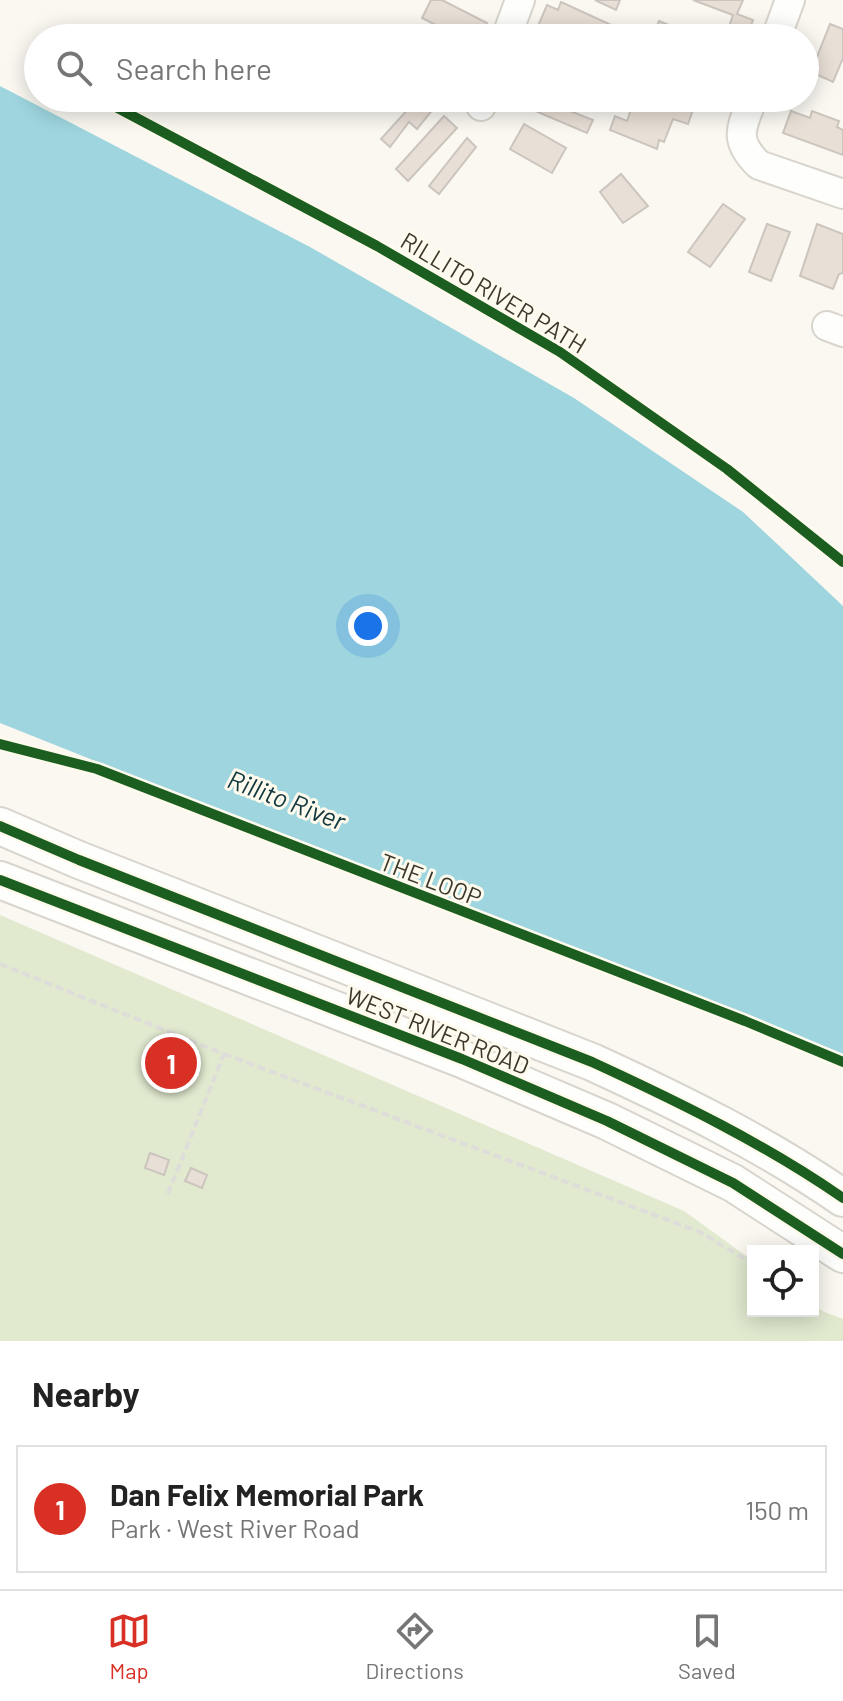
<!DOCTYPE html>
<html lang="en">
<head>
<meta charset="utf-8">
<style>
	:root { --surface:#fff; --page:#f6f6f6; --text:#222; --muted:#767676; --line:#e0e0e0; --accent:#d93025 }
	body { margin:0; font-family:Barlow,sans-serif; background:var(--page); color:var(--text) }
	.controls { position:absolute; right:24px; bottom:24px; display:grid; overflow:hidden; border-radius:0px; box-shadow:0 4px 20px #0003 }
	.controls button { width:72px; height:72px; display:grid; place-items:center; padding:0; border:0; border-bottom:2px solid var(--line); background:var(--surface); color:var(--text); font:40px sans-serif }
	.you { position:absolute; left:368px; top:626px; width:28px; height:28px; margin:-20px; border:6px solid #fff; border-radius:50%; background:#1a73e8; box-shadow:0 0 0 12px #1a73e833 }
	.badge { display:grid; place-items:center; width:52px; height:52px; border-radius:50%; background:var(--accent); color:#fff; font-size:26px; font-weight:700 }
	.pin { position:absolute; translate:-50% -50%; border:4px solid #fff; box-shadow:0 2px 8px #0006 }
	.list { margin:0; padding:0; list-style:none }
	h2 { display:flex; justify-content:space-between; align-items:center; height:104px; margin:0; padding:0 32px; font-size:34px }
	h2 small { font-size:26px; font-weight:400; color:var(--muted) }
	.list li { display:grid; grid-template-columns:52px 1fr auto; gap:24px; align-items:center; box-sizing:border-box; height:128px; margin:0 16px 16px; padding:0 16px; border:2px solid var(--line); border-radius:0px }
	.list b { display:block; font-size:30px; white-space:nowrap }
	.list p { margin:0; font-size:26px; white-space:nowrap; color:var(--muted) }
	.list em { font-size:26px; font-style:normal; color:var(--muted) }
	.icon { flex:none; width:44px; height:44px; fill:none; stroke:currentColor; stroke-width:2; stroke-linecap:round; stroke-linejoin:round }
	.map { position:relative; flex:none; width:843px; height:1341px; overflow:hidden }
	.search { position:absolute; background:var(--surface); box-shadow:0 4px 20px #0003; left:24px; right:24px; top:24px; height:88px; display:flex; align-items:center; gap:20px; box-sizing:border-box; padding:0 28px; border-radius:44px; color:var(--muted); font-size:30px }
	.sheet { height:248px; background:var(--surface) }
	nav { display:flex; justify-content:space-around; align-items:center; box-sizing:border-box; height:112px; border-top:2px solid var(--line); background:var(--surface); font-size:22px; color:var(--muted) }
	nav a { display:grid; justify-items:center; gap:4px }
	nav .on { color:var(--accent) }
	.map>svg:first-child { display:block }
	.green { fill:#e1e9cf }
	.water { fill:#9ed5de }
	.building { fill:#e8dfd6; stroke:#cbc5be; stroke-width:2 }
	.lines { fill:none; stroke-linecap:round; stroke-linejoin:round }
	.minor-casing { stroke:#d8d5cc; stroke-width:32 }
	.major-casing { stroke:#d8d5cc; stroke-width:40 }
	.path { stroke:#deddda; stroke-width:4; stroke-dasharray:8 4; stroke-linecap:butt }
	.minor { stroke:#fefefd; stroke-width:28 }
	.major { stroke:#fefefd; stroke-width:36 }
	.cycleway-casing { stroke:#fefaed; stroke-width:15 }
	.cycleway { stroke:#1b5e20; stroke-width:10 }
	.labels { text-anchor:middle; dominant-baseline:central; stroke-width:6; stroke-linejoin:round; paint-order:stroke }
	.street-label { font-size:24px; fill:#3c382b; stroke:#fefaed }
	.water-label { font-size:26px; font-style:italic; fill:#123840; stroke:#fefaed }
</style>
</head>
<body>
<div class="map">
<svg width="843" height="1341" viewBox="0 0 843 1341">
	<rect width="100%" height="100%" fill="#faf8f1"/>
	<path class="green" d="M0 915 684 1211 753 1261V1311H813V1304L824 1312 843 1319V1341H0Z"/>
	<path class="water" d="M0 86 310 247 574 398 743 512 843 606V1054L714 1002 441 899 0 723Z"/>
	<path class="building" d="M431 0H442L487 23 479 38H461L422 18Z
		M595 0H620L616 10Z
		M693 0H743L737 14 753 20 746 38 727 32 733 15Z
		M561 2 620 29 616 38H565L538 26 547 5 558 10Z
		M659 21 700 38H652Z
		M830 24 843 29V58L833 82 811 72Z
		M418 98H442L417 129 409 122 390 147 381 139Z
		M537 98 567 99 565 109 593 120 587 133 533 110Z
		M635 98H697L688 124 673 119 664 142 659 140 657 149 610 130 615 116 627 121Z
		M791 111 810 118 812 111 839 121 837 127 843 130V155L783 133Z
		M444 116 457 128 408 181 396 169Z
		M524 124 566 148 552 173 510 149Z
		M467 138 476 147 439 194 429 186Z
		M621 174 648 206 623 223 600 192Z
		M723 204 745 219 710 267 688 252Z
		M767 224 790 232 771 281 749 272Z
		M817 224 843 234V273L839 274 833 289 800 276Z
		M150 1153 169 1160 164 1175 145 1168Z
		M191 1168 207 1175 202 1188 185 1181Z"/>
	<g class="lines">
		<g class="minor-casing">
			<path id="minor" d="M506 38 520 0
				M776 38 790 0
				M753 98C741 128 733 140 759 165L843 194
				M481 106 484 98
				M827 326 843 332"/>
		</g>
		<g class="major-casing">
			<path id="major" d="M0 826 79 860 592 1062C679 1102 765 1144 843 1198
				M0 880 462 1059 607 1121 733 1183 843 1254"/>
		</g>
		<path class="path" d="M0 964 224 1054 167 1196
			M224 1054 700 1232 753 1264"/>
		<use href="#minor" class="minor"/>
		<use href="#major" class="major"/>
		<g class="cycleway-casing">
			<path id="cycleway" d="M99 98 377 246 560 352 727 469 843 562
				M0 744 97 769 745 1021 843 1062
				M0 826 79 860 592 1062C679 1102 765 1144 843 1198
				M0 880 462 1059 607 1121 733 1183 843 1254"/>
		</g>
		<use href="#cycleway" class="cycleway"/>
	</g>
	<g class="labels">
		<g class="street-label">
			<text transform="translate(494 292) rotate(31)">RILLITO RIVER PATH</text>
			<text transform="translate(431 879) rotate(21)">THE LOOP</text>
			<text transform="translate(438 1030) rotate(22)">WEST RIVER ROAD</text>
		</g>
		<g class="water-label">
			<text transform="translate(287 799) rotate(21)">Rillito River</text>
		</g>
	</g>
</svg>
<div class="controls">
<button><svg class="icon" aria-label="locate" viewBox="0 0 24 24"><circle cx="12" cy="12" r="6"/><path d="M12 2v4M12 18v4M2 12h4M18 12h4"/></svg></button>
</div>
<div class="you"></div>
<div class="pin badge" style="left:171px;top:1063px">1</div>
<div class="search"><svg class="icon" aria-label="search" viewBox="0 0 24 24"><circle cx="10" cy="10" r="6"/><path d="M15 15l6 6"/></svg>Search here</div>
</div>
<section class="sheet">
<h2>Nearby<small></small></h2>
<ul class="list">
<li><span class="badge">1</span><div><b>Dan Felix Memorial Park</b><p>Park · West River Road</p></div><em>150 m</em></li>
</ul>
</section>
<nav>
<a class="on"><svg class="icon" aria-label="map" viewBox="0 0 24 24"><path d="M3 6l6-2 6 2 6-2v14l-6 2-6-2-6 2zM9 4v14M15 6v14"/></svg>Map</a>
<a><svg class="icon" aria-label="directions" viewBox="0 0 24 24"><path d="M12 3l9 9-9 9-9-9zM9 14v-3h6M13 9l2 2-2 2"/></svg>Directions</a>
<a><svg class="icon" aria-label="saved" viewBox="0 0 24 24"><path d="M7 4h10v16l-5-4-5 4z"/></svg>Saved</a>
</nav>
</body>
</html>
